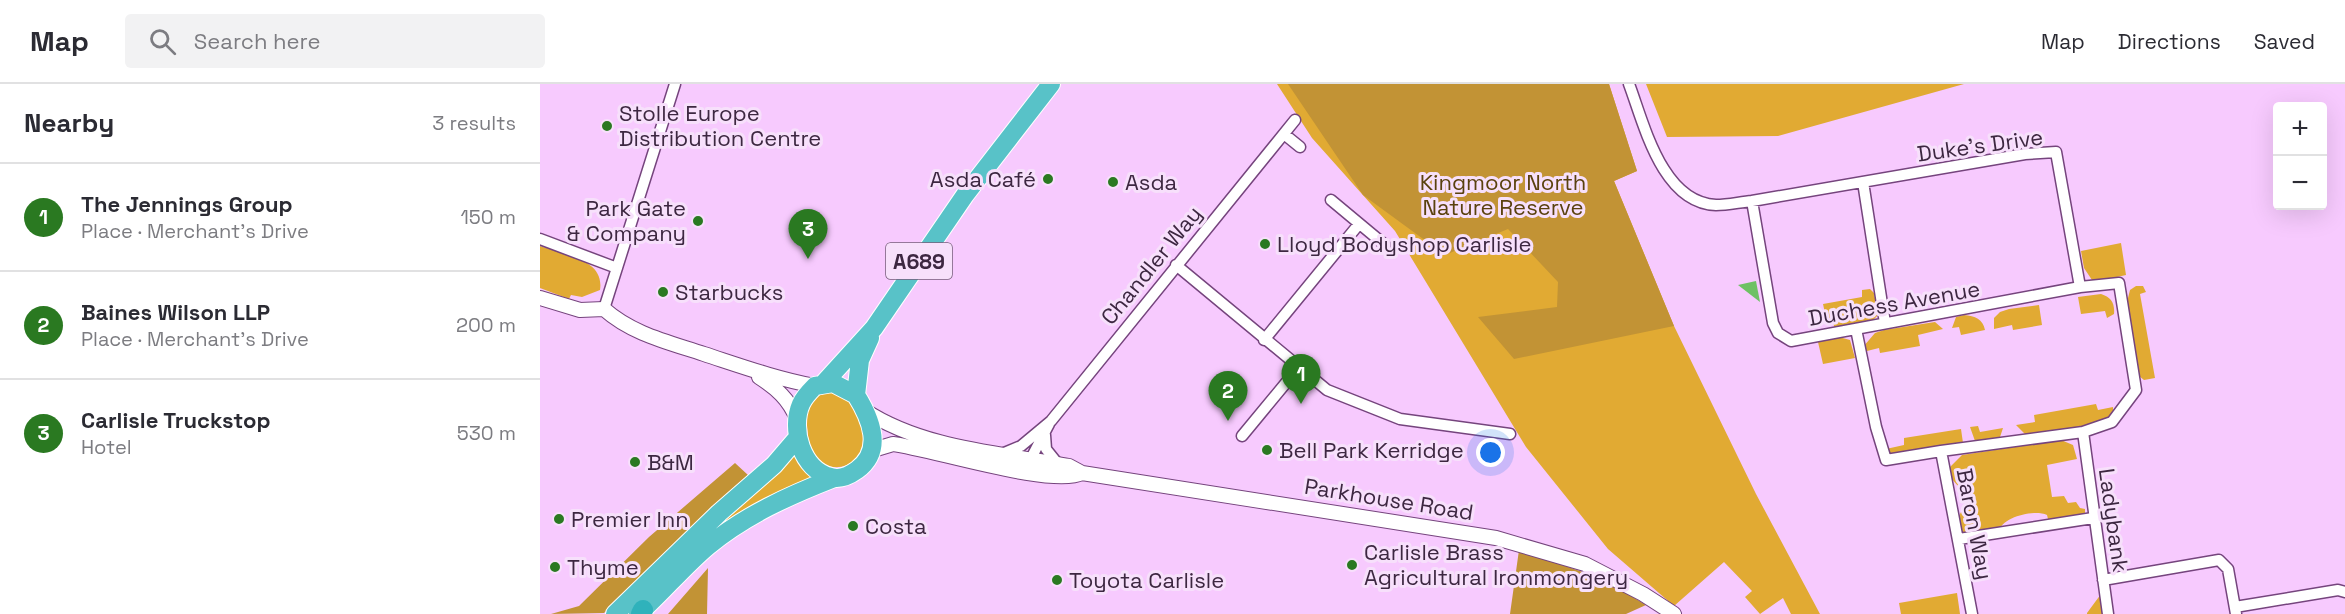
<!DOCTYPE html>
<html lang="en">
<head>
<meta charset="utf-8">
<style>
	:root { --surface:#fff; --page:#f2f2f3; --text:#2b2b33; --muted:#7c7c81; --line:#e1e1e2; --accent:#2a7921 }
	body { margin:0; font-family:"Space Grotesk",sans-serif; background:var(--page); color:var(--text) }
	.controls { position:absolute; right:18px; top:18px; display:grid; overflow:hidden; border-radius:6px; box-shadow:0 6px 24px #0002 }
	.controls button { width:54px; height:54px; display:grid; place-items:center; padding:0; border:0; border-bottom:2px solid var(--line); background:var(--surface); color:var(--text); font:30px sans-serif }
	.you { position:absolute; left:951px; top:369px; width:21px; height:21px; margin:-15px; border:4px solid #fff; border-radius:50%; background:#1a73e8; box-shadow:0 0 0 9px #1a73e833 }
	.badge { display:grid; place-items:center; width:39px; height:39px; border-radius:50%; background:var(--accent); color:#fff; font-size:20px; font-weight:700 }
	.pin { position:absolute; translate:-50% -50px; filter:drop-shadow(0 2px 3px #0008) }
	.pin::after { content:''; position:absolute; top:32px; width:21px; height:18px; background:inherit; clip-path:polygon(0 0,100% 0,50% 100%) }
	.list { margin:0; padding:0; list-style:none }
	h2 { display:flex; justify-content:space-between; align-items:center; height:78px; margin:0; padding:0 24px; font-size:26px }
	h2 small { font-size:20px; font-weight:400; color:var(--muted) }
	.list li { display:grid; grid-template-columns:39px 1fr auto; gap:18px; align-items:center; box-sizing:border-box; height:108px; padding:0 24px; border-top:2px solid var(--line) }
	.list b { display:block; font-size:22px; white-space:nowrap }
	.list p { margin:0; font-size:20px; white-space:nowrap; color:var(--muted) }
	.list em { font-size:20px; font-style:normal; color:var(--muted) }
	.icon { flex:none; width:33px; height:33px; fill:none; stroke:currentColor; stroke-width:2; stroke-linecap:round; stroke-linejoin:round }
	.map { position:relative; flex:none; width:1805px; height:530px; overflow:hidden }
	header { display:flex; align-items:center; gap:36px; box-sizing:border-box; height:84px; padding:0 30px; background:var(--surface); border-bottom:2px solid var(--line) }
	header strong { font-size:28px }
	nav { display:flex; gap:33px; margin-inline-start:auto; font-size:21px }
	.search { width:420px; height:54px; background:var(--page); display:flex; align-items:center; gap:15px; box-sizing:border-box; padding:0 21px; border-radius:6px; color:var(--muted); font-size:22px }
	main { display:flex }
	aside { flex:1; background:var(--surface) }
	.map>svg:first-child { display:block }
	.green { fill:#e1aa33 }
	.forest { fill:#c29335 }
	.water { fill:#6ec164 }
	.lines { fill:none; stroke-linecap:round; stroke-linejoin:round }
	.minor-casing { stroke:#75447d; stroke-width:13 }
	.tertiary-casing { stroke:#75447d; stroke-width:16 }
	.trunk-casing { stroke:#fff; stroke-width:20 }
	.motorway-casing { stroke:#fff; stroke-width:22 }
	.minor { stroke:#fff; stroke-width:10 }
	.tertiary { stroke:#fff; stroke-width:14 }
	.trunk { stroke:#58c2c8; stroke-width:18 }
	.motorway { stroke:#2fb2bb; stroke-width:20 }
	.poi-dot { fill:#2a7921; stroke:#f7e0fb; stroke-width:2 }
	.labels { text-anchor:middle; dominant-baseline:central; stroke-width:6; stroke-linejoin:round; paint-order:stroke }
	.shield { fill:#f7e0fb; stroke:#755e79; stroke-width:1.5 }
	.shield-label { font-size:21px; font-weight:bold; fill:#3d2741 }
	.poi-label { font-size:22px; fill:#3d2741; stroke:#f7e0fb; text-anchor:start }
	.street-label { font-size:22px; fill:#3d2741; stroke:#f7e0fb }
	.park-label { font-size:22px; fill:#5a410e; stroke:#f7e0fb }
</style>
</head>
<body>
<header>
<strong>Map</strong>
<div class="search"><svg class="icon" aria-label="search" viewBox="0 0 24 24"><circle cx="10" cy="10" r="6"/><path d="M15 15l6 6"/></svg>Search here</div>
<nav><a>Map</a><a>Directions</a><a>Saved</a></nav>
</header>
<main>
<aside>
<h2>Nearby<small>3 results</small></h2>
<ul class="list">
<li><span class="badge">1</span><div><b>The Jennings Group</b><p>Place · Merchant's Drive</p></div><em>150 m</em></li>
<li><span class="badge">2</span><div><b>Baines Wilson LLP</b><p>Place · Merchant's Drive</p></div><em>200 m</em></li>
<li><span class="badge">3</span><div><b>Carlisle Truckstop</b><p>Hotel</p></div><em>530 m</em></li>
</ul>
</aside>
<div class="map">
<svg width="1805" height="530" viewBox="0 0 1805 530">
	<rect width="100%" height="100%" fill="#f7cafe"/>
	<path class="green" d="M737 0H1069L1097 87 1074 97 1134 242 1216 410 1280 530H1251L1243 514 1220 530 1205 513 1212 507 1184 478 1134 522 1068 465 986 363 855 147 772 54Z
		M1106 0H1424L1238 52 1127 53Z
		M1581 159 1586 191 1559 197 1552 196 1544 184 1541 167Z
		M0 162C23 170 65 175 60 206L42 213 31 211 29 215 0 204Z
		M1596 202H1603L1606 208 1600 210 1615 294 1604 296 1599 292 1587 218 1590 206Z
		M1330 205 1334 209 1338 231C1329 243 1309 244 1295 246L1293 238 1286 234 1283 220 1322 213V206Z
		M1561 210C1571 213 1575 219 1574 230L1567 234 1565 227 1541 230 1538 213Z
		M1499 221 1502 241 1473 246 1472 241 1454 245V234L1460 228 1469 225Z
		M1424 231C1435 232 1443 235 1445 246L1421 251 1419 243 1412 244 1416 233Z
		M1395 238 1403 245 1378 251 1380 262 1340 269 1339 264 1323 268V263L1335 249 1344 246Z
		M1299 253 1310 256 1315 274 1283 280 1278 258Z
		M294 307C307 315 312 320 319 333 344 385 273 405 268 352 266 337 265 327 274 313Z
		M1556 320 1558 326 1573 323V328C1563 346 1507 349 1487 352L1476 341 1495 338 1494 331Z
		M1438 342 1440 348 1463 344 1460 353 1435 357 1430 343Z
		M1421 345 1423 359 1351 373 1346 365 1364 361V354Z
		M1521 356 1533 361 1537 375 1507 381 1512 413 1524 412 1528 419 1536 418 1540 424 1545 425V430L1509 439 1507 431C1494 425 1462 433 1458 448L1423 450 1419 432 1422 426 1428 424 1423 402H1418L1411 394 1410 383 1422 371Z
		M252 373H256L273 391V396L109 505Z
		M1417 509 1420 530H1361L1359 519Z
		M1561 510 1565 530H1547V529Z"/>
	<path class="forest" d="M748 0H1069L1097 87 1074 97 1134 242 974 275 938 233 1017 223 1018 198 968 145 905 171 823 111Z
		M195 379 208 391 64 529 11 530 39 522 109 453Z
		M979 466 1063 495 1106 521 1086 530H970Z
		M168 484 167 530H128Z"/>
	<path class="water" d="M1216 197 1220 218 1198 201Z"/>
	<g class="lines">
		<g class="minor-casing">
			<path id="minor" d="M1089 0C1104 40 1122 119 1176 121 1188 121 1200 118 1212 117L1485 70 1516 68 1540 203 1579 199 1596 306 1572 338 1543 348 1401 367
				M744 50 760 63
				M1323 98 1345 239
				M791 116 845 161
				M1212 117 1233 239 1238 249 1251 257 1540 203
				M0 155 77 184
				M636 181 787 306 860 335 970 350
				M64 225 135 0
				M1316 245 1336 343 1346 376 1401 367 1432 530
				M724 256 819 140
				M1543 348 1568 530
				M505 351 506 365 518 380
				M702 352 759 283
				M464 369 481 362 511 337 755 36
				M487 382 509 340
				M1419 455 1553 434
				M1563 496 1679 476 1688 485 1696 530
				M1695 523 1798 506 1805 508"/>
		</g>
		<g class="tertiary-casing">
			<path id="tertiary" d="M0 214 40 226 64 225C92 250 128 258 164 270 201 282 237 295 275 302
				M219 293C236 304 249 315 257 335
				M324 326C383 365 461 369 529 382L542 389 956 454 1045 480 1103 510 1134 530
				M333 366 353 360C392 365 513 404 542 389"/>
		</g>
		<g class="trunk-casing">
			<path id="trunk" d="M293 299 316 311C331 335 344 366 317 386 310 391 300 396 291 393 262 386 250 345 261 320 264 313 270 307 275 302Z
				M283 300 334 244 425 111 511 0
				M316 311 320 276 330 254
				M75 530 179 429 234 381 258 353
				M98 530C122 509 143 483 168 462 206 431 248 412 294 394"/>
		</g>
		<g class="motorway-casing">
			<path id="motorway" d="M101 530 103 526"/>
		</g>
		<use href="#minor" class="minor"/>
		<use href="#tertiary" class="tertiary"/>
		<use href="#trunk" class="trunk"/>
		<use href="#motorway" class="motorway"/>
	</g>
	<g class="poi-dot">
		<circle cx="67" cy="42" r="6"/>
		<circle cx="508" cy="95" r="6"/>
		<circle cx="573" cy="98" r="6"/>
		<circle cx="158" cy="137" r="6"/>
		<circle cx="725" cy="160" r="6"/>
		<circle cx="123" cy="208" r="6"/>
		<circle cx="727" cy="366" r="6"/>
		<circle cx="95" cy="378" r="6"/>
		<circle cx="19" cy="435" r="6"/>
		<circle cx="313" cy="442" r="6"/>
		<circle cx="812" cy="481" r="6"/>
		<circle cx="15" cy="483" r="6"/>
		<circle cx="517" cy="496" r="6"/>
	</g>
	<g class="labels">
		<rect class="shield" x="346" y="159" width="66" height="36" rx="4.5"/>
		<g class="shield-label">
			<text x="379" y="177">A689</text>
		</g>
		<g class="poi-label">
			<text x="79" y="29">Stolle Europe<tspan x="79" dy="25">Distribution Centre</tspan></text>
			<text x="496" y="95" text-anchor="end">Asda Café</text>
			<text x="585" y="98">Asda</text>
			<text x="146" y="124" text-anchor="end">Park Gate<tspan x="146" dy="25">&amp; Company</tspan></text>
			<text x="737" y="160">Lloyd Bodyshop Carlisle</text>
			<text x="135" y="208">Starbucks</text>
			<text x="739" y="366">Bell Park Kerridge</text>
			<text x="107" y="378">B&amp;M</text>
			<text x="31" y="435">Premier Inn</text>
			<text x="325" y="442">Costa</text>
			<text x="824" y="468">Carlisle Brass<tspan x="824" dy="25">Agricultural Ironmongery</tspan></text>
			<text x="27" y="483">Thyme</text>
			<text x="529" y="496">Toyota Carlisle</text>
		</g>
		<g class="street-label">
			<text transform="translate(1440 61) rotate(-8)">Duke's Drive</text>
			<text transform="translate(611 181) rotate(-51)">Chandler Way</text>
			<text transform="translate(1354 219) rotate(-10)">Duchess Avenue</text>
			<text transform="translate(849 415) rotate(9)">Parkhouse Road</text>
			<text transform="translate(1574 436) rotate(82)">Ladybank</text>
			<text transform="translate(1435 440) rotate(79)">Baron Way</text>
		</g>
		<g class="park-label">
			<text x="963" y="98">Kingmoor North<tspan x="963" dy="25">Nature Reserve</tspan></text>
		</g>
	</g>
</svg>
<div class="controls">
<button>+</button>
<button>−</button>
</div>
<div class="you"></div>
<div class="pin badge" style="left:761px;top:320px">1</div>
<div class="pin badge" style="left:688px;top:337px">2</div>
<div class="pin badge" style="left:268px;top:175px">3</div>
</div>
</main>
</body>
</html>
